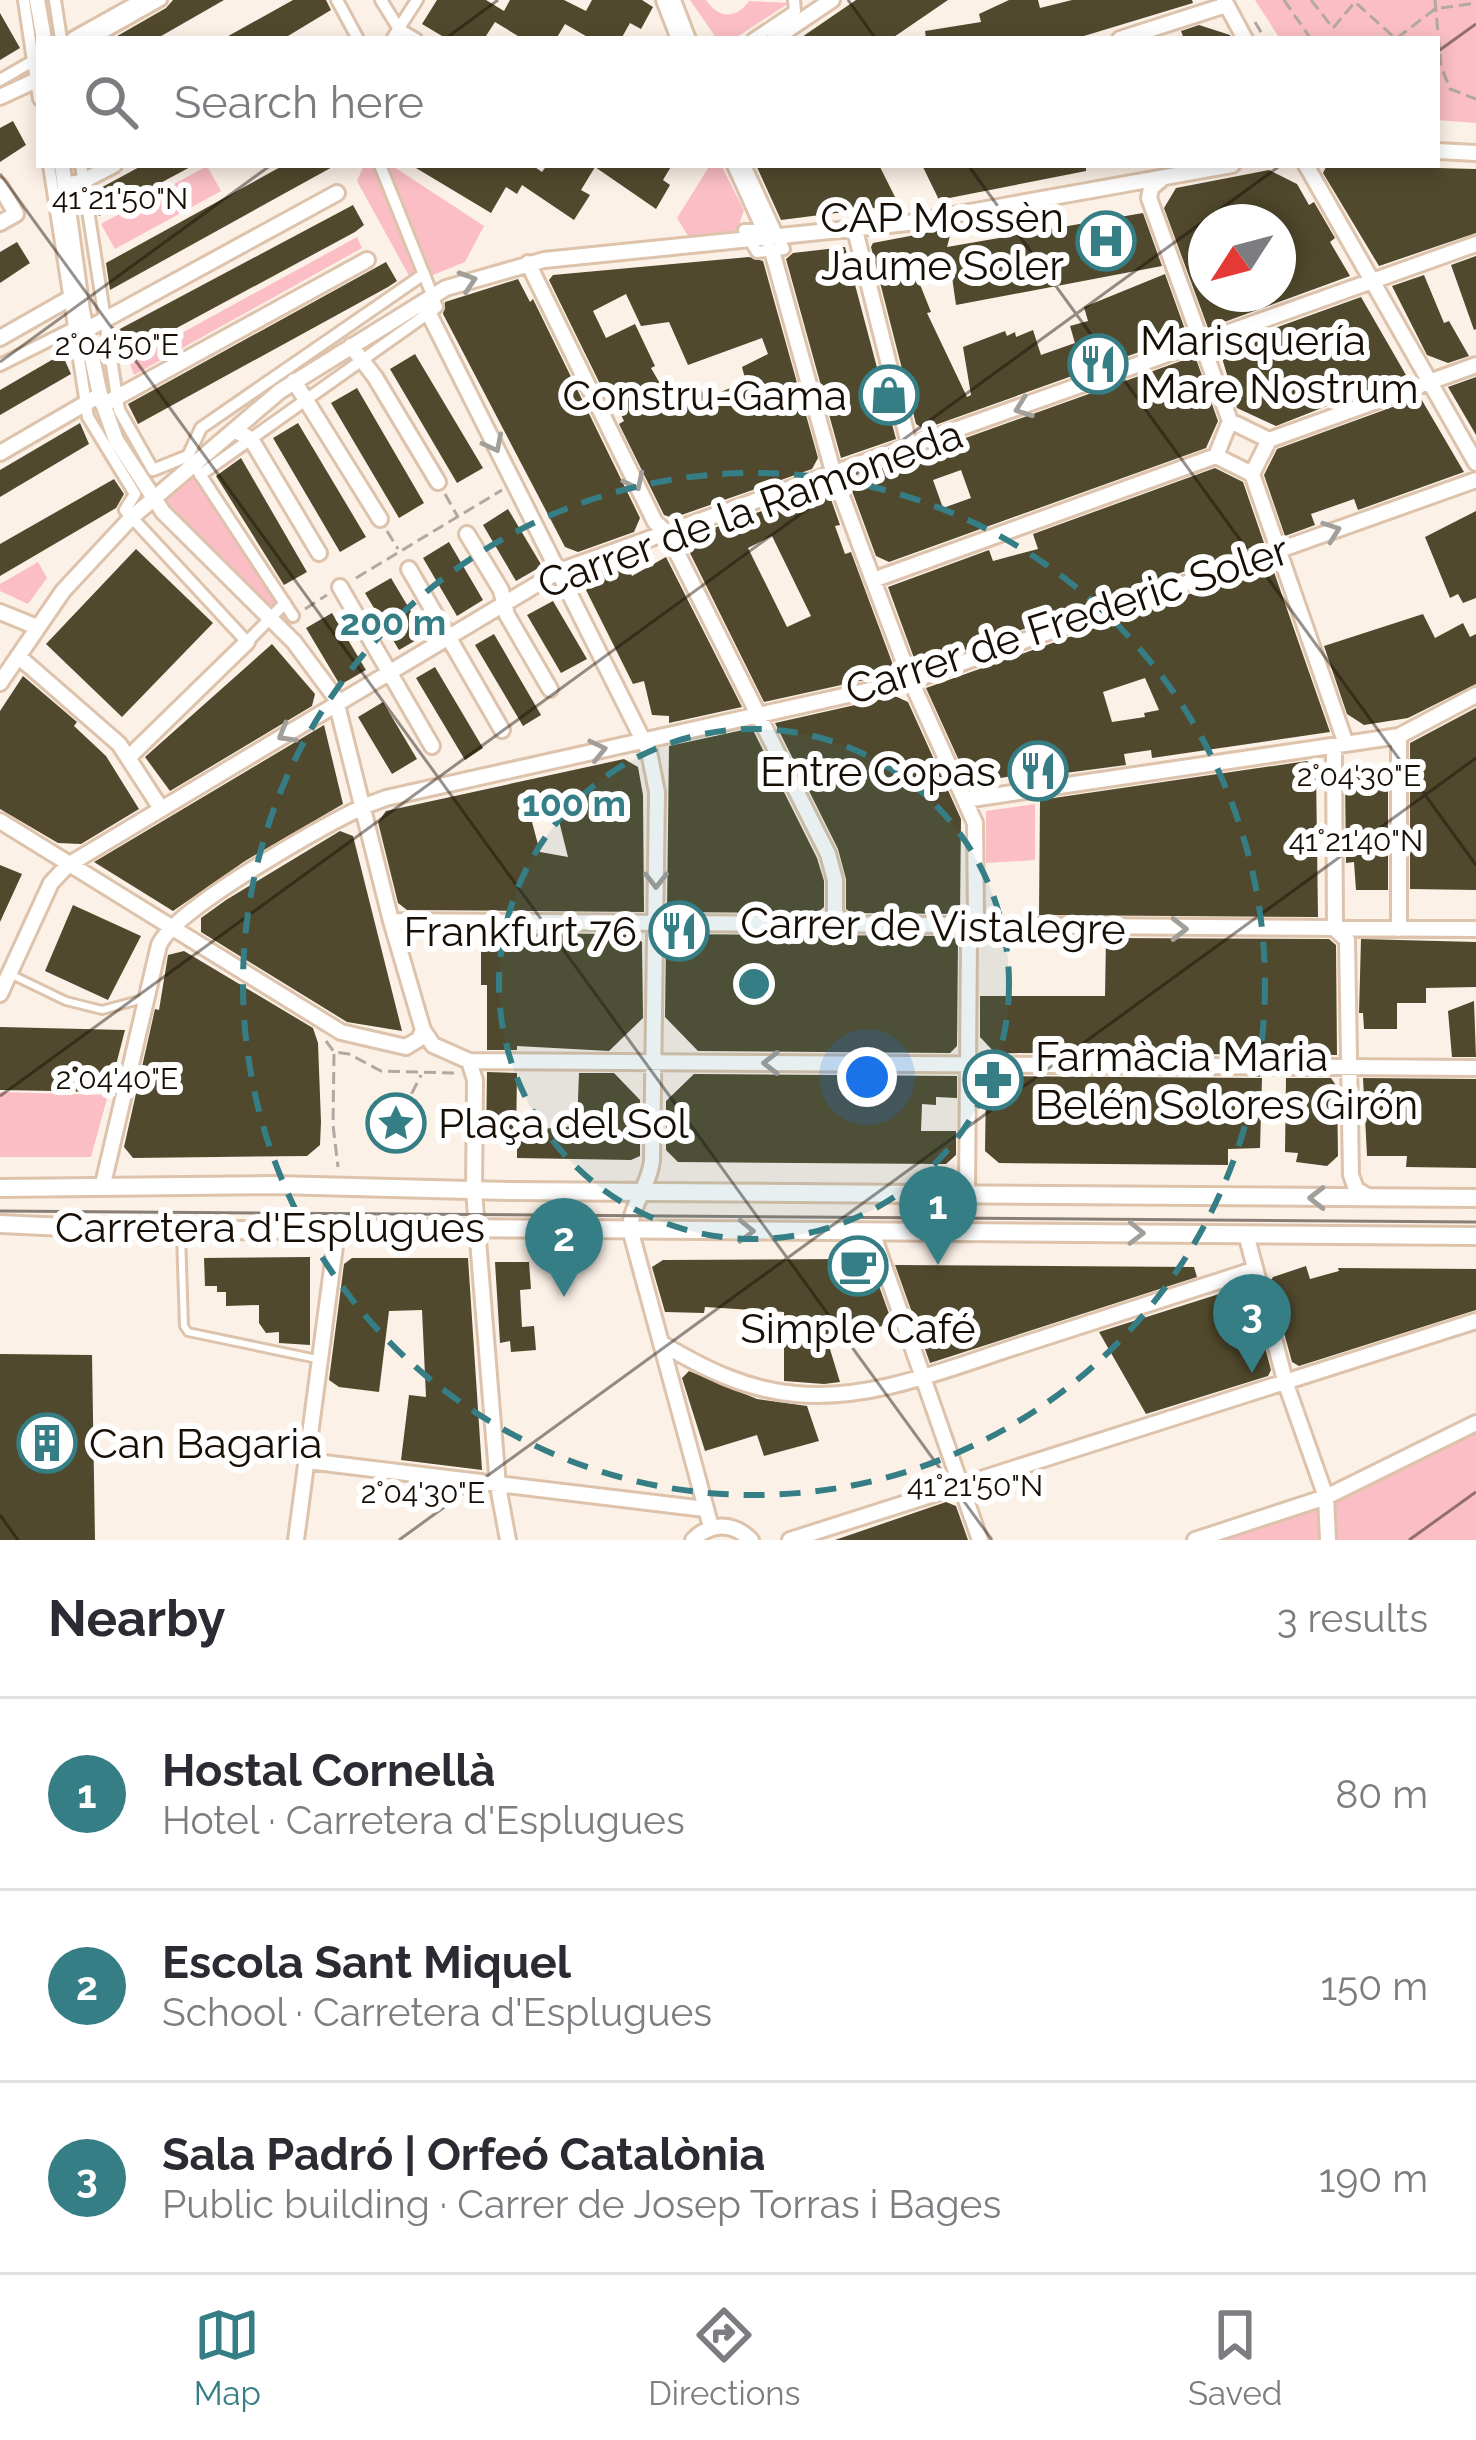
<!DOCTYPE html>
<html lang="en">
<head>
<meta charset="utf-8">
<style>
	:root { --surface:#fff; --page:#f7f7f7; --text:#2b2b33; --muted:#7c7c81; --line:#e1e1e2; --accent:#367e85 }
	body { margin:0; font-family:Raleway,sans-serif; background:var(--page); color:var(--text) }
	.compass { position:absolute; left:1188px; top:204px; width:108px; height:108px; border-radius:50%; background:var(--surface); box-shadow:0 6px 18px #0003; rotate:234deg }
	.you { position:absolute; left:867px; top:1077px; width:42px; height:42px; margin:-30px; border:9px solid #fff; border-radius:50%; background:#1a73e8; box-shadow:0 0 0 18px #1a73e833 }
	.badge { display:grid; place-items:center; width:78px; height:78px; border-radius:50%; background:var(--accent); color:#fff; font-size:39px; font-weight:700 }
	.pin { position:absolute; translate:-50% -99px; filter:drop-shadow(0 3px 6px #0008) }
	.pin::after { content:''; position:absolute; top:63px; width:42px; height:36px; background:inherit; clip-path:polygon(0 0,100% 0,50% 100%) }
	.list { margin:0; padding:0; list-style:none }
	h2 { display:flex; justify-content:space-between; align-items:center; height:156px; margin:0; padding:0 48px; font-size:51px }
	h2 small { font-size:39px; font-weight:400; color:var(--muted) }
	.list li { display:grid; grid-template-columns:78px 1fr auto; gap:36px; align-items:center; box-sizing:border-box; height:192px; padding:0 48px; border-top:3px solid var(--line) }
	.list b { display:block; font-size:45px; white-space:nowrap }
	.list p { margin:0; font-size:39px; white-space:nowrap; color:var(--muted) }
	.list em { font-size:39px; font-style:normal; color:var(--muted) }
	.icon { flex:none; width:66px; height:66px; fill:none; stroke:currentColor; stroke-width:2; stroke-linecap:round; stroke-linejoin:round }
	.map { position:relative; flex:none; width:1476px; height:1540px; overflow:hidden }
	.search { position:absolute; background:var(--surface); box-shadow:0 6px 18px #0003; left:36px; right:36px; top:36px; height:132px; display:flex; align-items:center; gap:30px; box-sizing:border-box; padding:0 42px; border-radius:0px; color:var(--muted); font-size:45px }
	.sheet { height:732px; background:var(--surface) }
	nav { display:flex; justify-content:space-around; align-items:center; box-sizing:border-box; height:168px; border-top:3px solid var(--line); background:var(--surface); font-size:33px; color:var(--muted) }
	nav a { display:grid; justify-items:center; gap:6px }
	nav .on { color:var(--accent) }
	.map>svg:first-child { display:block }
	.green { fill:#fabec4 }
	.building { fill:#51492d; fill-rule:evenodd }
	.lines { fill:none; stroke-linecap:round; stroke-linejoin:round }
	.service-casing { stroke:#ddc3ab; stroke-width:12 }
	.pedestrian-casing { stroke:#ddc3ab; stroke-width:16 }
	.minor-casing { stroke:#ddc3ab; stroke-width:20 }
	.tertiary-casing { stroke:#ddc3ab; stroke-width:22 }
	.path { stroke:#b3a89f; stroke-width:3; stroke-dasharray:12 6; stroke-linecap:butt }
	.service { stroke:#fff; stroke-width:6 }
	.pedestrian { stroke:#fff; stroke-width:10 }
	.minor { stroke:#fff; stroke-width:14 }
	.tertiary { stroke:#fff; stroke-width:16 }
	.tram { stroke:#887e75; stroke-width:3 }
	.oneway { stroke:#a29f9b }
	.ticks { fill:none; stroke:#170e06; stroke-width:3; stroke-opacity:0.45 }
	.ring { fill:none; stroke:#367e85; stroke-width:6; stroke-dasharray:21 15 }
	.labels { text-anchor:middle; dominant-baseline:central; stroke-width:12; stroke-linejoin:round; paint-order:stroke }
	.poi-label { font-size:42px; fill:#170e06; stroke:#fff; text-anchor:end }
	.street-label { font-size:42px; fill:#170e06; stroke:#fff }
	.ticks-label { font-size:30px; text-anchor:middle; fill:#170e06; stroke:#fff; stroke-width:12; stroke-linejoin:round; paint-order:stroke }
	.centre { fill:#367e85; stroke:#fff; stroke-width:6 }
	.ring-label { font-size:36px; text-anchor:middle; font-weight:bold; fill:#367e85; stroke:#fff; stroke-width:12; stroke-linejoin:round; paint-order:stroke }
</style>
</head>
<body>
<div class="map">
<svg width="1476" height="1540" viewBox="0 0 1476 1540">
	<rect width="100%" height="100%" fill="#fcf1e7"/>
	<path class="green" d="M690 0H706C718 19 737 19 749 1L789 3 734 39H717Z
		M1255 0H1476V123L1437 120V39H1280Z
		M364 165H391L484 226 465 262 413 283 357 181Z
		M710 165H721L744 210 736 234 690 239 677 218Z
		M207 166 221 191 115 249 101 224Z
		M357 237 362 248 134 375 129 362Z
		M233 434 253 448 209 477 298 620 287 628 160 501Z
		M38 562 47 578 28 604 0 591V584Z
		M1035 804V860L986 863V811Z
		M0 1092 108 1095 91 1157H0Z
		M1476 1428V1540H1334L1330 1495Z
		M1319 1508 1323 1540H1218Z"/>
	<path class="building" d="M173 0H224L156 39H112L166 8Z
		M293 0H326L331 10 283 39H223Z
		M437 0H486L504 11 510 0H564L586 11 592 0H642L653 7 641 29 630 23 621 39H591L565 24 556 39H523L495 22 484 39H447L422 24Z
		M856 0H948L891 39H799Z
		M1009 0H1038L1040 8 1072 0H1192L1193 3 1074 39H926L925 31 981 22 979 14Z
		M0 13 20 48 0 60Z
		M1199 25 1230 35 1232 39H1184L1181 31Z
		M13 121 26 145 0 162V128Z
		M143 165H194L99 216 95 191Z
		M284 165H336L110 290 106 263Z
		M411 165H532L542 172 547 165H672L663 180 670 185 656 209 595 167 581 190 590 195 574 220 522 185 517 194 506 187 491 213Z
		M756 165H879L899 205 781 220Z
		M922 165H1086V171L939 200Z
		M1327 165 1476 169V233L1379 266 1323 173Z
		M1269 170 1297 184 1309 205 1314 202 1335 238 1330 242 1350 276 1208 328 1164 208 1176 188ZM1206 222H1278V246L1288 263 1278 267V294H1206Z
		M353 205 364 225 355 232 121 358 118 330Z
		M1143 213 1162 266 956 305 952 277 919 282 931 312 927 313 967 397 971 395 963 347 1005 331 1007 336 1015 332 1016 337 1033 330 1041 355 1075 343 1070 326 1088 321 1084 307 1165 274 1187 335 924 429 916 424 871 247 873 243 952 228 947 247Z
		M17 242 30 263 0 283V252Z
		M845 247 896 439 841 458 786 259 793 253Z
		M1476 256V329L1474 330 1451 265Z
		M749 257 763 261 818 458 812 469 673 518 664 515 619 424 624 421 608 388 603 390 549 280 553 275ZM626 294 641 326 669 322 688 365 762 338 768 354 742 367 746 382 705 398 700 387 670 401 651 368 655 366 635 324 606 338 593 311Z
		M386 262 397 281 388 287 138 424 128 404Z
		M1424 275 1444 323 1449 321 1469 356 1448 363 1427 355 1392 286Z
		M518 279 530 302 533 299 640 518 634 532 578 552 565 547 443 314 445 302Z
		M1361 297 1406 375 1276 426 1237 408 1219 348Z
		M62 354 71 374 0 415V390Z
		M415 354 483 468 457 483 390 369Z
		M1195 356 1218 421 1206 448 889 562 876 556 848 480ZM961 470 971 498 943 508 933 480Z
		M1476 377V435L1448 387Z
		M357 388 424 503 399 518 331 403Z
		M1420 397 1464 472 1358 510 1354 499 1311 514 1315 525 1285 536 1264 475 1277 449Z
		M80 423 89 444 0 497V470Z
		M298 423 366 537 340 552 273 438Z
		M241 458 307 572 284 585 216 476Z
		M1215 468 1243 482 1264 543 926 664 914 658 888 587 989 550 993 561 1038 549 1033 534Z
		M114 479 124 494 116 508 0 576V544Z
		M827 488 840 525 835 526 845 554 851 552 896 673 764 702 683 539ZM772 536 811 616 787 627 748 548Z
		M508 509 542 566 516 581 483 525Z
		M1476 511V598L1463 603 1458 594 1450 598 1425 537Z
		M449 542 483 600 457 616 423 558Z
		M136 549 213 623 122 717 46 644Z
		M666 557 742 707 669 723V716L652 715 644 681 633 684 579 576 625 560 632 576Z
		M1265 567 1274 572 1330 732 1152 758 1151 750 1124 754 1126 765 1012 780V776L983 781V785L971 787 926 688ZM1145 678 1159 710 1144 713 1145 717 1112 722 1103 692Z
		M391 578 425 635 399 650 365 593Z
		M553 601 587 659 561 673 527 615Z
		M332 613 366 670 340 685 306 628Z
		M1423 614 1435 638 1463 623 1470 637 1476 634V684L1408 718 1364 725 1347 714 1324 646Z
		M494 634 541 715 523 726 475 645Z
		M272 644 315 694 312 706 170 791 145 757Z
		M435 667 483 748 465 760 416 678Z
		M23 676 77 722 74 726 106 756 139 809 81 844 58 843 0 809V711Z
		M895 696 908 702 961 819 960 914 852 913 846 909V879L838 849 775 723Z
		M383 702 417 759 392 774 358 717Z
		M1476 708V890L1410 889V743Z
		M324 725 343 804 245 861 173 911 94 862Z
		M752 728 817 858 824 881V907L817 913 667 912 669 746Z
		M624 759 638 767 643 795 644 912 407 910 398 903 378 822 386 811ZM558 817 568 857 540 852 532 822Z
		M1307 761 1316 770 1318 917 1039 915 1040 800Z
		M1345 775H1388V890H1356L1354 862 1346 863Z
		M340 831 353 836 402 1031 347 1022 201 932V918L226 900Z
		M0 865 22 874 0 922Z
		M73 905 141 936 108 1000 45 971Z
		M481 933 631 934 642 942 643 1018 609 1051 517 1046V1050H487V985H481Z
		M675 934 952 936 958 942 957 1046 950 1053 698 1051 665 1017 666 944Z
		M1106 938 1329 939 1336 945 1337 1055 995 1053 980 1037V996H1105Z
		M1361 939 1476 942V987L1426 988V1003H1397V1029H1364L1363 1013H1359Z
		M184 951 313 1028 318 1043 321 1122 320 1145 307 1156 133 1158 124 1147 155 1009 159 1010 168 955Z
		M1474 1001 1476 1057H1452L1448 1011Z
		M0 1027 125 1030 109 1092 0 1090Z
		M487 1072 517 1073 516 1143 486 1142Z
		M579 1073H614L640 1100V1156L631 1160 517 1158V1131L577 1126Z
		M694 1074 957 1076V1098L936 1097V1105L922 1104 921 1131H956V1155L946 1164 678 1162 666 1150V1101Z
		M991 1076 1262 1078 1260 1148 1228 1149V1165L999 1163 985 1151 986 1084Z
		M1286 1078H1331L1337 1087 1338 1156 1327 1166 1296 1162 1298 1153 1285 1152Z
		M1363 1078 1476 1079V1168L1406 1167 1407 1156H1367Z
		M310 1257V1345L279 1343V1332L266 1333 259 1323V1305L226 1306V1292H217V1286H205L204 1258Z
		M352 1258H468L482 1470 401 1460 409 1395 426 1397 422 1310 389 1311 379 1392 339 1387 329 1380 344 1264Z
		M847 1259 874 1272 892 1322 829 1346 840 1382 824 1384 784 1381V1312L705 1307 704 1313 665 1312 652 1267 663 1260Z
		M495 1262H529L531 1289 520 1290 522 1327 534 1326 536 1350 511 1352 510 1341 500 1343Z
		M895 1265 1194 1267 1197 1277 930 1363Z
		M1306 1266 1310 1279 1339 1271 1338 1268 1476 1269V1310L1299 1366 1292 1362 1270 1282 1273 1277Z
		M1238 1288 1251 1295 1271 1370 1268 1376 1146 1414 1099 1332Z
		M0 1354 92 1355 95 1540H0Z
		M689 1371 757 1399 807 1406 819 1441 764 1456 757 1435 705 1451 682 1378Z
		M946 1502 956 1506 968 1540H835Z"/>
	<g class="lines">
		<g class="service-casing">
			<path id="service" d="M10 974 66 1001 102 1010 143 999
				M181 1234 184 1326 188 1332 317 1359"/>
		</g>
		<g class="pedestrian-casing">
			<path id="pedestrian" d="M55 0 61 39
				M337 0 358 39
				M381 0 399 29 416 39
				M675 0 690 39
				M92 39 161 0
				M392 39 417 0
				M753 39 795 11 794 0
				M33 61 39 99
				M0 80 33 61 24 0
				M49 165 88 417 135 494 125 510 247 642 285 603
				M81 165 119 410 153 470 188 456 293 616
				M745 165 784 249 757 252 744 230H774
				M0 365 74 328
				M188 456 201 428 424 274
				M200 475 437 307 380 165"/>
		</g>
		<g class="minor-casing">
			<path id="minor" d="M37 0 44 39
				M664 0 679 39
				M1224 0 1245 39
				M74 39 144 0
				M774 39 832 0
				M1120 39 1226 5
				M0 97 39 79
				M1437 151 1476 153
				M62 165 82 311 100 395 116 440 163 512 294 642 335 697 391 921 423 1030 433 1045 469 1061 1476 1068
				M735 165 769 240 834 475 873 580 911 681 975 823 976 919 969 940 967 1194 959 1218 940 1230
				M1306 165 1476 463
				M1164 177 1151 188 1149 198 1230 421
				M65 185 81 182 114 165
				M0 186 16 214 0 223
				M855 230 910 448
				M528 263 655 522 667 533 828 854 835 880V914L846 923
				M423 302 649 752 657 792 652 1161C649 1186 631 1205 630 1229L711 1527
				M86 330 337 193
				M0 338 79 293
				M351 346 375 377 438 482
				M294 381 380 519
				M103 405 367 260
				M1230 421 1269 440
				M234 430 251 439 319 553
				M1269 440 1476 365
				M0 453 100 395
				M1216 456 1252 474
				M1216 456 1230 421
				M1252 474 1346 744
				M1252 474 1269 440
				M467 534 501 590 507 615 550 689
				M409 569 502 730
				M873 580 1216 456
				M340 587 432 746
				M0 612 37 627
				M18 656 119 744 160 807
				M0 683 63 591 131 518 280 391 446 288 544 260 908 223 1232 165
				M1399 736V929
				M1334 747 1335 929 1347 940 1351 1175 1356 1189 1367 1196
				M129 757 247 642
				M965 800 1399 736 1476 695
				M0 821 341 1032 406 1047 419 1039 423 1030
				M391 921 1476 929
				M0 994 51 883 68 865 559 571 1476 244
				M469 1061 475 1080 474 1191 498 1486 508 1540
				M103 1184 159 945C176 908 320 828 362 807L386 798 911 681 1476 480
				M872 1232 980 1540
				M1246 1234 1286 1384 1326 1497 1328 1540
				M661 1343C703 1368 746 1390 796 1394 871 1401 947 1369 1018 1346 1096 1321 1174 1296 1253 1270
				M307 1461 705 1509
				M296 1540 337 1231
				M693 1540C711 1522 733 1522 751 1540
				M790 1540 1476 1321
				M1195 1540 1326 1497 1476 1423"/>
		</g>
		<g class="tertiary-casing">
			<path id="tertiary" d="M0 1188 276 1185 508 1191 1476 1198
				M0 1224 152 1231 446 1228 1476 1236"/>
		</g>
		<path class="path" d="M1284 0 1311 39
			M1311 0 1333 28 1355 2 1396 39
			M1435 0 1441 66 1450 89 1476 99
			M1255 22 1265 39
			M1397 38 1435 9 1476 3
			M445 494 458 517
			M387 531 398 549
			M356 578 502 490
			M305 609 327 595
			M326 1041 334 1052 349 1054 381 1071 456 1073
			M334 1054 333 1125 338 1167
			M416 1126 422 1115 412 1093 421 1075"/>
		<use href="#service" class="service"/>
		<use href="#pedestrian" class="pedestrian"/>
		<use href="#minor" class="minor"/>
		<use href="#tertiary" class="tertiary"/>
		<path class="tram" d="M0 1211 1476 1222"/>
	</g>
	<defs><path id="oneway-chevron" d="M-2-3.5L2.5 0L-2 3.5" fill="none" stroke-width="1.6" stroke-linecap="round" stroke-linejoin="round" transform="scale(3)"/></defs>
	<g class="oneway">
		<use href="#oneway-chevron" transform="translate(468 281) rotate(-18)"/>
		<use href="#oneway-chevron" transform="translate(1023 408) rotate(160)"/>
		<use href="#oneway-chevron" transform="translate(494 444) rotate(63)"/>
		<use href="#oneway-chevron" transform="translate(635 482) rotate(64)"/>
		<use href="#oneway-chevron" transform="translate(1332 531) rotate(-20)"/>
		<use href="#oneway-chevron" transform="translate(286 734) rotate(150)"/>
		<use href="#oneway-chevron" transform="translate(598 750) rotate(-13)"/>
		<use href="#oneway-chevron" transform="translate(656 880) rotate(90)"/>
		<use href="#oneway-chevron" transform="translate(1179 929)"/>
		<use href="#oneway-chevron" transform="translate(771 1063) rotate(-180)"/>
		<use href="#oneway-chevron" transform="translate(1317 1198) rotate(-180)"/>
		<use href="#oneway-chevron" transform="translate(746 1231) rotate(1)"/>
		<use href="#oneway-chevron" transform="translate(1136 1233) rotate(1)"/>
	</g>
	<path class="ticks" d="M848 0 876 39M445 39 498 0M1437 52 1476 24M968 165 1476 865M0 174 992 1540M0 362 271 165M0 1096 1281 165M0 1515 18 1540M399 1540 1476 758M1409 1540 1476 1492"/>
	<circle cx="754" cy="984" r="255" fill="#367e85" fill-opacity=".12"/>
	<g class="ring">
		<circle cx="754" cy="984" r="255"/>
		<circle cx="754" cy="984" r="511"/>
	</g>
	<defs>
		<g id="hospital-ring" transform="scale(3)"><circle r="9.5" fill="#fff" stroke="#367e85" stroke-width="1.5"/><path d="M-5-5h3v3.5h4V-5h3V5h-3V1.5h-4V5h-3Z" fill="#367e85"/></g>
		<g id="restaurant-ring" transform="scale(3)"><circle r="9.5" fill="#fff" stroke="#367e85" stroke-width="1.5"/><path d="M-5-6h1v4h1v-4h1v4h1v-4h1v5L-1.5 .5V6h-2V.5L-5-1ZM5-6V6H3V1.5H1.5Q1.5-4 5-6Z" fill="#367e85"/></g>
		<g id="shop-ring" transform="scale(3)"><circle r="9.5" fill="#fff" stroke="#367e85" stroke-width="1.5"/><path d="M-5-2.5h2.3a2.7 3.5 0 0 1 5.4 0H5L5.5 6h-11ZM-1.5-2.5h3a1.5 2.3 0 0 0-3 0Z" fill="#367e85"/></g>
		<g id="pharmacy-ring" transform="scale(3)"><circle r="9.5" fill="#fff" stroke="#367e85" stroke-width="1.5"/><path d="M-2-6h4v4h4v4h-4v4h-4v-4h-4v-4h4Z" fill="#367e85"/></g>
		<g id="sight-ring" transform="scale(3)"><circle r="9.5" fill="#fff" stroke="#367e85" stroke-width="1.5"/><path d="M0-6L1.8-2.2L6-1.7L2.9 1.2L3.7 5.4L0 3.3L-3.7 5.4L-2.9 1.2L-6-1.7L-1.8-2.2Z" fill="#367e85"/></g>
		<g id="cafe-ring" transform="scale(3)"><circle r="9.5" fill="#fff" stroke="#367e85" stroke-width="1.5"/><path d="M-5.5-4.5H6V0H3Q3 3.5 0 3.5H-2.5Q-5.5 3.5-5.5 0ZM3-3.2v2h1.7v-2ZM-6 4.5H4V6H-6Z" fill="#367e85"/></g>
		<g id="building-ring" transform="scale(3)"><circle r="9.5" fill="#fff" stroke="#367e85" stroke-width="1.5"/><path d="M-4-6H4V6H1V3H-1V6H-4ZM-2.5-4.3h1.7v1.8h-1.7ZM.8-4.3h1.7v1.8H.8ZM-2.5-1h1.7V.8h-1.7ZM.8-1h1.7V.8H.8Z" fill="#367e85"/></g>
	</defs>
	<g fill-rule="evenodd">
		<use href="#hospital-ring" x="1106" y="241"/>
		<use href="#restaurant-ring" x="1098" y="364"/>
		<use href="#shop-ring" x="889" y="395"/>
		<use href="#restaurant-ring" x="1038" y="771"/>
		<use href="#restaurant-ring" x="679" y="931"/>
		<use href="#pharmacy-ring" x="993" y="1080"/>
		<use href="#sight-ring" x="396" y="1123"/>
		<use href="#cafe-ring" x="858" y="1266"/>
		<use href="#building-ring" x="47" y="1443"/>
	</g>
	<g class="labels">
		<g class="poi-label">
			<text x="1064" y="217">CAP Mossèn<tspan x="1064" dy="48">Jaume Soler</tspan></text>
			<text x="1140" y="340" text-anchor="start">Marisquería<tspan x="1140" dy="48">Mare Nostrum</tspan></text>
			<text x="847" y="395">Constru-Gama</text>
			<text x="996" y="771">Entre Copas</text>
			<text x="637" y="931">Frankfurt 76</text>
			<text x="1035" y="1056" text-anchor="start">Farmàcia Maria<tspan x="1035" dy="48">Belén Solores Girón</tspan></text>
			<text x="438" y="1123" text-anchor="start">Plaça del Sol</text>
			<text x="858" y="1328" text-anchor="middle">Simple Café</text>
			<text x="89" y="1443" text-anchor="start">Can Bagaria</text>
		</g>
		<g class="street-label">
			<text transform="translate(750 509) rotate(-20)">Carrer de la Ramoneda</text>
			<text transform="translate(1067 620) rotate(-18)">Carrer de Frederic Soler</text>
			<text transform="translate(933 926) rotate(1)">Carrer de Vistalegre</text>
			<text x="270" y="1227">Carretera d'Esplugues</text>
		</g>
	</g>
	<g class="ticks-label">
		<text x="120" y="209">41°21'50"N</text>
		<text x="117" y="355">2°04'50"E</text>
		<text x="1359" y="786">2°04'30"E</text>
		<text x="1356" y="851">41°21'40"N</text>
		<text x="117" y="1089">2°04'40"E</text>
		<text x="975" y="1496">41°21'50"N</text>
		<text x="423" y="1503">2°04'30"E</text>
	</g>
	<circle cx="754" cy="984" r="18" class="centre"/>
	<g class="ring-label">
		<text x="393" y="635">200 m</text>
		<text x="574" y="816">100 m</text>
	</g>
</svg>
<svg class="compass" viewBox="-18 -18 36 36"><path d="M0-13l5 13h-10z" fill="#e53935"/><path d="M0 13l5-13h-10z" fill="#7c7c81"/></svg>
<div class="you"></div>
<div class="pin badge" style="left:938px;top:1265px">1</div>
<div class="pin badge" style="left:564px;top:1297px">2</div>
<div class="pin badge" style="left:1252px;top:1373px">3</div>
<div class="search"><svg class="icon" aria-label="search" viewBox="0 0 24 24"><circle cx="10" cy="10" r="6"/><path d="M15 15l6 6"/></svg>Search here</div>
</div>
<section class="sheet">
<h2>Nearby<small>3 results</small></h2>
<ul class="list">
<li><span class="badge">1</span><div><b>Hostal Cornellà</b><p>Hotel · Carretera d'Esplugues</p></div><em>80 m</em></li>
<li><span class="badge">2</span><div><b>Escola Sant Miquel</b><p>School · Carretera d'Esplugues</p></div><em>150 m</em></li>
<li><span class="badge">3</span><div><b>Sala Padró | Orfeó Catalònia</b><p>Public building · Carrer de Josep Torras i Bages</p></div><em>190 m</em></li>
</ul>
</section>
<nav>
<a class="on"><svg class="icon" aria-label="map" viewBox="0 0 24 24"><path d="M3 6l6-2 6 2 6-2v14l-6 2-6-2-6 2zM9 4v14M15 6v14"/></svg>Map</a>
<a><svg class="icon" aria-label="directions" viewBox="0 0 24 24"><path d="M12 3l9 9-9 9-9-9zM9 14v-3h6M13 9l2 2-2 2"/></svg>Directions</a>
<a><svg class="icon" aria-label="saved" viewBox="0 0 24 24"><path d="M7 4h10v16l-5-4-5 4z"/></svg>Saved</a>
</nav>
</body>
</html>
